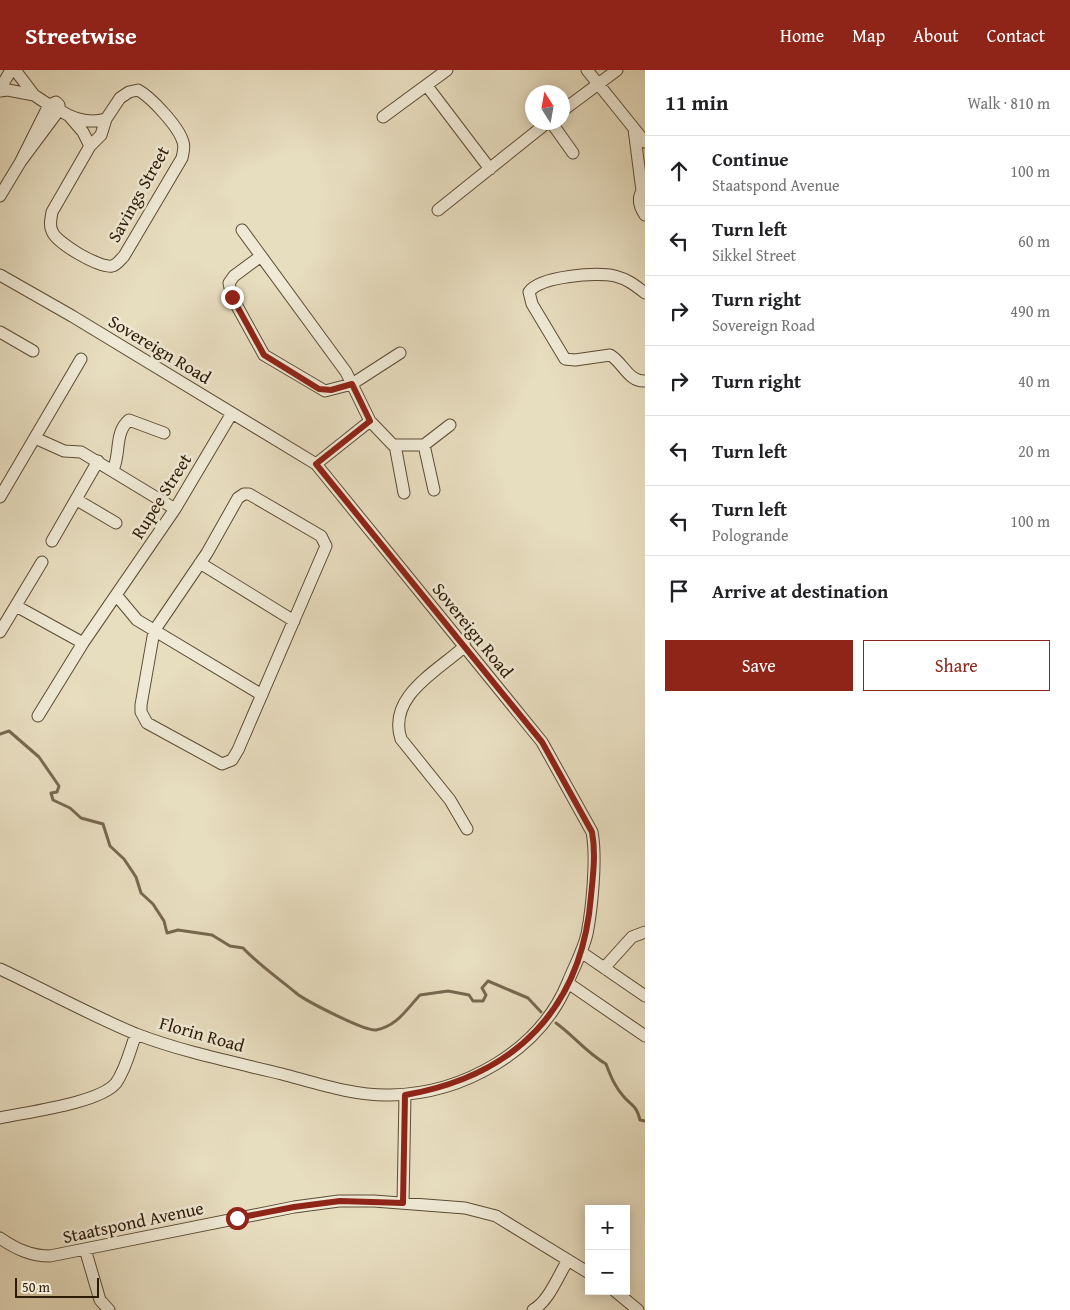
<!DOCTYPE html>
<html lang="en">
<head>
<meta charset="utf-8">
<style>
	:root { --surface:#fff; --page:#f6f6f6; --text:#202124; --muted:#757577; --line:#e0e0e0; --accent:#8f2418 }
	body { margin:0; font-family:"Gentium Book Plus",serif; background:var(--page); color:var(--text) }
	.controls { position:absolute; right:15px; bottom:15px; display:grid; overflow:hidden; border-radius:0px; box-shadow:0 2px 12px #0003 }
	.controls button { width:45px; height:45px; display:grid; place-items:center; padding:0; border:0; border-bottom:1px solid var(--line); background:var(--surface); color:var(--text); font:25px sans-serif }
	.compass { position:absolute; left:525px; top:15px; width:45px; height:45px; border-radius:50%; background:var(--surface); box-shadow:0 2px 12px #0003; rotate:349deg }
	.scale { position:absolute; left:15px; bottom:12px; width:84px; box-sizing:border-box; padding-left:5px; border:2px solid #2e1b06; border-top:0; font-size:14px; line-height:18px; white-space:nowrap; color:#2e1b06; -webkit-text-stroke:4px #efe9d5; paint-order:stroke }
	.stop { position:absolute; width:15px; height:15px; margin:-11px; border:4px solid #8f2418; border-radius:50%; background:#fff }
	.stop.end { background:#8f2418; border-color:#fff; box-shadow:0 1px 5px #0008 }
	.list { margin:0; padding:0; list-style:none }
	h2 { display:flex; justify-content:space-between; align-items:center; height:65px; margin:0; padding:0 20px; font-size:21px }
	h2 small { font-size:16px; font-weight:400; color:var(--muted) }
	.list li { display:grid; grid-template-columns:32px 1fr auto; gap:15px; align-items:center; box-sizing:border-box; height:70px; padding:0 20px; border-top:1px solid var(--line) }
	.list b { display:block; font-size:19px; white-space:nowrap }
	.list p { margin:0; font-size:16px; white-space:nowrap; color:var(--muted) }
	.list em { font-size:16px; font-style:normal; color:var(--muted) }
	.actions { display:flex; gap:10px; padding:15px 20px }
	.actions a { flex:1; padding:11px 0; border:1px solid var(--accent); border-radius:0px; text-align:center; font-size:18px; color:var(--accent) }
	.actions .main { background:var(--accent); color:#fff }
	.icon { flex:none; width:28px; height:28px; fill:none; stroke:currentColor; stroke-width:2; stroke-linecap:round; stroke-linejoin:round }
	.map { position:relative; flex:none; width:645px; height:1240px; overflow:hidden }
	header { display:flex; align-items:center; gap:30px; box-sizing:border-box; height:70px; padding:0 25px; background:var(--accent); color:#fff }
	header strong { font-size:24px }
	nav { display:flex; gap:28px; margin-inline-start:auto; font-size:18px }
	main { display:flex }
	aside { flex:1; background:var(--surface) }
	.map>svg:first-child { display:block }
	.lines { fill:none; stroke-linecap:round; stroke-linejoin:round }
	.stream { stroke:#77684f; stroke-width:3 }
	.minor-casing { stroke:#5c4c34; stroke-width:13 }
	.minor { stroke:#efe9d5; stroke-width:11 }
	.route { stroke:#8f2418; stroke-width:6 }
	.labels { text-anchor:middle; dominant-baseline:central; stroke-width:5; stroke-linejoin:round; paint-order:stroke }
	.street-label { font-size:18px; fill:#2e1b06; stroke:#efe9d5 }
</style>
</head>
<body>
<header>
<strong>Streetwise</strong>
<nav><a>Home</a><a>Map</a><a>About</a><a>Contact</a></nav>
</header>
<main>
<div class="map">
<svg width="645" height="1240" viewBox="0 0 645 1240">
	<rect width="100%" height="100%" fill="#e7ddbf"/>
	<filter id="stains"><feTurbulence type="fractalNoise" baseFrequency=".004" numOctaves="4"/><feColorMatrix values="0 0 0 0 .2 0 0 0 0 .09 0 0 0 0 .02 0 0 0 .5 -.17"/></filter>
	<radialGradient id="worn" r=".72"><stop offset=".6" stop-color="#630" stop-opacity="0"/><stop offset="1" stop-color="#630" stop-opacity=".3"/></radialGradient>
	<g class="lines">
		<path class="stream" d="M0 664 9 661 39 687 59 716 57 722 51 723 53 730 70 738 81 748 103 754 110 776 124 789 136 807 141 823 153 834 164 851 167 863 178 860 212 865 230 876 243 878C259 895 278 908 296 923 306 931 364 961 376 960 397 956 406 940 420 925L448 921 469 925 473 931H483L486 925 482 918 488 911 528 928 541 942
			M556 953C574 966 587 983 606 994 611 1007 615 1017 624 1027 633 1037 636 1035 640 1050L645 1051"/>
		<g class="minor-casing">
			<path id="minor" d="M15 0 34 25 49 35
				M587 0 645 72
				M427 16 490 99
				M0 19 11 0
				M138 20C151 27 179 57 183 72 185 77 183 83 182 88L124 186C120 190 117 195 112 196 99 198 56 173 52 161 49 155 51 149 52 142L90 76 101 65 106 49 120 28 129 22Z
				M0 21 8 20 34 25
				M59 40C73 49 89 54 106 49
				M562 41 617 0
				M70 47 83 62 90 76
				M383 47 447 0
				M551 52 573 83
				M634 59 642 121
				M645 117C637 126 638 135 645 145
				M0 126 21 91 59 40V35L56 32 49 35 21 91
				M438 140 548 52
				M242 160 346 302 370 351 316 394
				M261 186 234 206 229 213 232 227 264 285 325 321 352 314 400 283
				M0 205 72 246 316 394 542 672 592 762C597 788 592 838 587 864 583 881 574 897 568 912 540 981 463 1024 390 1025 354 1026 316 1013 282 1004 233 992 183 982 136 964 90 945 45 920 0 899
				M645 223C635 215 627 209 615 206 597 202 540 206 529 222L532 234 565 289 575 290 610 285C623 292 628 312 645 311
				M0 262 33 281
				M370 351 393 375H424L434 420
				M35 368 64 381 81 382 175 439
				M395 375 404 423
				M424 375 450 355
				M113 400C121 383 114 363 129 350L164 363
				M244 424H249L321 466 326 476 238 680 232 690 222 694 147 653 141 642V635L154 561 207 483 238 428Z
				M0 427 81 289
				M77 430 116 453
				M52 471 98 391
				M200 493 294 551
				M117 526 137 550 262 625
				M16 536 83 573
				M0 562 42 492
				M465 576C438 601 387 626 401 669L450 730 467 759
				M38 646 83 573 175 439 232 343
				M581 882 645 926
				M604 898 632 867 645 862
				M568 913 645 966
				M0 1048C27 1042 100 1033 116 1013 126 999 130 980 136 964
				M403 1133 405 1025
				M0 1168C16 1179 31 1186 50 1186L294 1137 339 1131H374L465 1138 496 1146 589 1203
				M85 1179 100 1230 109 1240
				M615 1221 638 1240
				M533 1240C549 1231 558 1206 568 1190"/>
		</g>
		<use href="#minor" class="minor"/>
	</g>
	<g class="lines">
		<path class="route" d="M232 227 264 285 319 319 331 320 352 314 370 351 316 394 542 672 592 762C596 783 593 805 591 826 582 939 515 1006 405 1025L403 1133 340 1131 294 1137 237 1148"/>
	</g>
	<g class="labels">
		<g class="street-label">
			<text transform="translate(138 124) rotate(-61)">Savings Street</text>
			<text transform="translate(160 279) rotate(31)">Sovereign Road</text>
			<text transform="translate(161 426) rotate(-58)">Rupee Street</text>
			<text transform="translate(473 560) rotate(51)">Sovereign Road</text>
			<text transform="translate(202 964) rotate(16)">Florin Road</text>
			<text transform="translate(133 1152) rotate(-12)">Staatspond Avenue</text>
		</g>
	</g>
	<rect width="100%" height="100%" filter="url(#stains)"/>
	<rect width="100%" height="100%" fill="url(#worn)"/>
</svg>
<div class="controls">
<button>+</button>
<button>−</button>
</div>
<svg class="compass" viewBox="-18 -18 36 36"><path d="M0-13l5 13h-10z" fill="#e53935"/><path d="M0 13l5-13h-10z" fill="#757577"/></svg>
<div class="scale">50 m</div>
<div class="stop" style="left:237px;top:1148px"></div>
<div class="stop end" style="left:232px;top:227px"></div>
</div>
<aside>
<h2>11 min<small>Walk · 810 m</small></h2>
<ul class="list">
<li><svg class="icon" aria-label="ahead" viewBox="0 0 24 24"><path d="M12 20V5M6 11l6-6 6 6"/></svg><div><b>Continue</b><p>Staatspond Avenue</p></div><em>100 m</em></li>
<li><svg class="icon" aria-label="left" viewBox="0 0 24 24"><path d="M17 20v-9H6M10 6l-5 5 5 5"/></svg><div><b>Turn left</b><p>Sikkel Street</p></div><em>60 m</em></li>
<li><svg class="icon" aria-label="right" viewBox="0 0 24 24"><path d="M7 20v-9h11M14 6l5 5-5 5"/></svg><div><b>Turn right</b><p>Sovereign Road</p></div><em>490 m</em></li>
<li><svg class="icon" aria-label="right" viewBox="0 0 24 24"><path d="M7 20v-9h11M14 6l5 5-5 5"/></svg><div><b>Turn right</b></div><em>40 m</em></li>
<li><svg class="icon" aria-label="left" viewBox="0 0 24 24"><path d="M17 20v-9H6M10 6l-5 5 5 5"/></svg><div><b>Turn left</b></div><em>20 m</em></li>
<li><svg class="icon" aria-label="left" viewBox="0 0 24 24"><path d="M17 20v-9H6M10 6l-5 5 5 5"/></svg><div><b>Turn left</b><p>Pologrande</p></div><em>100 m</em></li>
<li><svg class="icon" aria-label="arrive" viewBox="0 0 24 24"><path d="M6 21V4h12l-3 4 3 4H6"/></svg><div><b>Arrive at destination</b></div></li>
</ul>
<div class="actions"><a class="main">Save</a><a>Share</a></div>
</aside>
</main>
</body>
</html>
